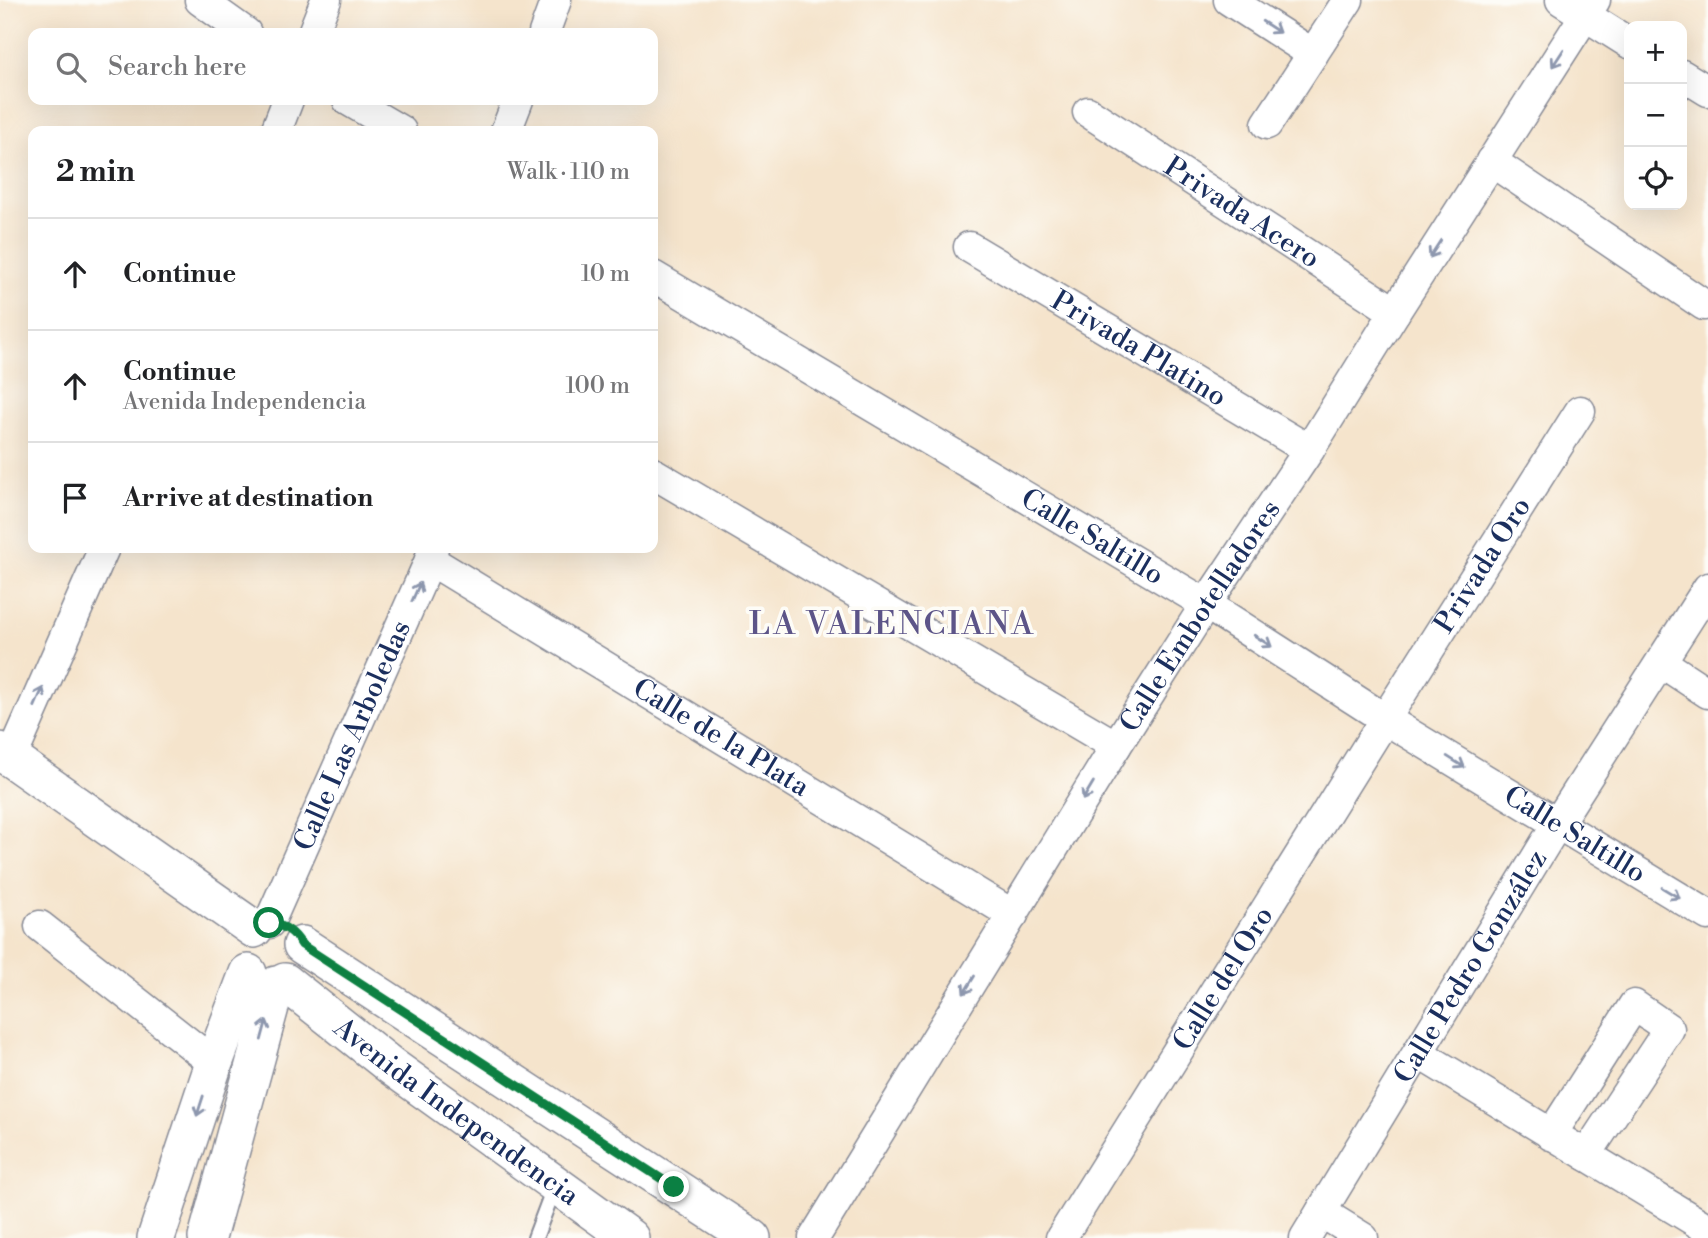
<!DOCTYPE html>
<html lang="en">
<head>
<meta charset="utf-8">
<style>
	:root { --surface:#fff; --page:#f2f2f2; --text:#202124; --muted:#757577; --line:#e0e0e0 }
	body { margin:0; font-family:"Libre Bodoni",serif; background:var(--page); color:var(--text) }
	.controls { position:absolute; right:21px; top:21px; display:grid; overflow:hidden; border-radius:14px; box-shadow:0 7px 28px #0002 }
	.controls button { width:63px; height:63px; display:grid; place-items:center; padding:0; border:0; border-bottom:2px solid var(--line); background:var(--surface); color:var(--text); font:35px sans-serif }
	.stop { position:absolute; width:21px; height:21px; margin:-16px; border:5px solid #0b8043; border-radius:50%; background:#fff }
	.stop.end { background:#0b8043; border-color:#fff; box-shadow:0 2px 7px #0008 }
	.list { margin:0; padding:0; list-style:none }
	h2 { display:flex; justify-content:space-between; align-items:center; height:91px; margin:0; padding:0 28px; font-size:30px }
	h2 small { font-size:23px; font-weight:400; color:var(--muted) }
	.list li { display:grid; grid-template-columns:46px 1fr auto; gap:21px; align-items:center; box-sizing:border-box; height:112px; padding:0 28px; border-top:2px solid var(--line) }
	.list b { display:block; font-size:26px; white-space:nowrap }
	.list p { margin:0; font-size:23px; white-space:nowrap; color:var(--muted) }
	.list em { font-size:23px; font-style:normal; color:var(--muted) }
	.icon { flex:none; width:38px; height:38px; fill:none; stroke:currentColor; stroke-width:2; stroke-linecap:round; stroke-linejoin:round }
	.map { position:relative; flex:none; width:1708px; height:1238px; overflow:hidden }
	.search { position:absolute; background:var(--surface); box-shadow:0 7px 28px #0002; left:28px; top:28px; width:630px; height:77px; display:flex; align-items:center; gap:18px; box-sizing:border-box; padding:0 24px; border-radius:14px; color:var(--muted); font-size:26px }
	.panel { position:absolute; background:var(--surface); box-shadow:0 7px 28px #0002; left:28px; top:126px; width:630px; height:427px; border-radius:14px }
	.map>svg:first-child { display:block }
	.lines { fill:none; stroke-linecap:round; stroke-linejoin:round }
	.service-casing { stroke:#888a95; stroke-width:18 }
	.minor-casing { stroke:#888a95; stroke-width:33 }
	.tertiary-casing { stroke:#888a95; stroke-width:40 }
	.service { stroke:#fff; stroke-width:14 }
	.minor { stroke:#fff; stroke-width:30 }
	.tertiary { stroke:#fff; stroke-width:37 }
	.oneway { stroke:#8d97ae }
	.route { stroke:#0b8043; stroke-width:9 }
	.labels { text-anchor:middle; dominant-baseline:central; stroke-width:7; stroke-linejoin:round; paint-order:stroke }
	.street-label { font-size:28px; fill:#1b2f5e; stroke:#fdfcf7 }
	.quarter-label { font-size:32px; letter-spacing:2px; fill:#5c5488; stroke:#fdfcf7 }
</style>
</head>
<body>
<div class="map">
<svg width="1708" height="1238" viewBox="0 0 1708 1238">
	<rect width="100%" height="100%" fill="#fdfcf7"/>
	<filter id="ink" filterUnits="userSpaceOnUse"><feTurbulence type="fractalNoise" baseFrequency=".0143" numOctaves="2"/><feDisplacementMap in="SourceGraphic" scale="14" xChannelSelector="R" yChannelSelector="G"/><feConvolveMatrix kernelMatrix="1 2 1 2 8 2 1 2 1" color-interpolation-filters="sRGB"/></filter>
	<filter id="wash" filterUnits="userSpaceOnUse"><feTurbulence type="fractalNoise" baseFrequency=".00686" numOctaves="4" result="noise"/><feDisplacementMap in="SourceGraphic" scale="28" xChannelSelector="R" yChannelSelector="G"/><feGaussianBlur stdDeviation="1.57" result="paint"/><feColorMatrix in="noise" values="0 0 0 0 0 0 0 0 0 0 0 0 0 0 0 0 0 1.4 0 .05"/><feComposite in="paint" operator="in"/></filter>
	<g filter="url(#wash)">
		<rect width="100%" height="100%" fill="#f5e4cc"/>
	</g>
	<g filter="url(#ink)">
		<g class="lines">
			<g class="service-casing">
				<path id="service" d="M535 1238 555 1185"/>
			</g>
			<g class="minor-casing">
				<g id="minor">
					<path d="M200 0 246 33"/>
					<path d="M1229 0 1313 54"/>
					<path d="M1561 0 1629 43"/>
					<path d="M313 33 326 0"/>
					<path d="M544 33 556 0"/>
					<path d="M1682 75 1708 91"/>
					<path d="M348 100 401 131"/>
					<path id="s1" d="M1088 112 1395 312"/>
					<path d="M1267 124 1348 0"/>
					<path d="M276 131 288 100"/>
					<path d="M506 131 518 100"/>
					<path d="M1491 161 1704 305"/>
					<path id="s2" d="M969 247 1309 450"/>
					<path id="s3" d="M653 276 1206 604 1385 719 1708 915"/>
					<path d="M653 473 1116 746"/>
					<path id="s4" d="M430 560 1013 915"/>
					<path d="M1661 662 1708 693"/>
					<path d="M11 759 104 548"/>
					<path id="s5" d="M269 923 430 560 433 548"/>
					<path d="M40 926 214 1063"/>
					<path d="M1418 1053C1514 1112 1611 1170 1708 1229"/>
					<path d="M1551 1135 1634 1005 1669 1029 1586 1155"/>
					<path d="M1321 1212 1363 1238"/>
					<path id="s6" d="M814 1238 1116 746 1206 604 1309 450 1395 312 1595 0"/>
					<path id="s7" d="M1061 1238 1385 719 1580 411"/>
					<path id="s8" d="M1305 1238 1557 824 1708 588"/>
				</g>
			</g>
			<g class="tertiary-casing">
				<g id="tertiary">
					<path d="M0 751 254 929"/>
					<path d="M302 945 752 1238"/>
					<path id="s9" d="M285 982 391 1066 630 1238"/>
					<path d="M156 1238 214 1063 248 973"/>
					<path d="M207 1238 276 985"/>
				</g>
			</g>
			<use href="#service" class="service"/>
			<use href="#minor" class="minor"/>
			<use href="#tertiary" class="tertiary"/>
		</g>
		<defs><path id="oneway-shaft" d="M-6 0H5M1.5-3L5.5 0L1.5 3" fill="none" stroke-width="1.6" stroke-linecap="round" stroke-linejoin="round" transform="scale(1.75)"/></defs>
		<g class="oneway">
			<use href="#oneway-shaft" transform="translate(1271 27) rotate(33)"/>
			<use href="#oneway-shaft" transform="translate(1558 58) rotate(123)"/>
			<use href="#oneway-shaft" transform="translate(1435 249) rotate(123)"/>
			<use href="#oneway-shaft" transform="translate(416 592) rotate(-66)"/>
			<use href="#oneway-shaft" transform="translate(1263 641) rotate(33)"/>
			<use href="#oneway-shaft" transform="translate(39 697) rotate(-66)"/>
			<use href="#oneway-shaft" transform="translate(1456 762) rotate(32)"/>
			<use href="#oneway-shaft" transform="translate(1088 791) rotate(121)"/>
			<use href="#oneway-shaft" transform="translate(1671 893) rotate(31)"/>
			<use href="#oneway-shaft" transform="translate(969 985) rotate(122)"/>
			<use href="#oneway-shaft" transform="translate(264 1030) rotate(-75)"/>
			<use href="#oneway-shaft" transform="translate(200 1106) rotate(108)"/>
		</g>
	</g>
	<g class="lines" filter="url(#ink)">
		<path class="route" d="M269 923C286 926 293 931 302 945L674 1187"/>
	</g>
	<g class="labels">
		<g class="street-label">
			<text stroke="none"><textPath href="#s1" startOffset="184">Privada Acero</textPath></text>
			<text stroke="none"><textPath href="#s2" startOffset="198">Privada Platino</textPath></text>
			<text stroke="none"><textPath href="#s3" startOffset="511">Calle Saltillo</textPath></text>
			<text stroke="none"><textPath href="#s7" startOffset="794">Privada Oro</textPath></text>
			<text stroke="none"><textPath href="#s6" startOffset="732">Calle Embotelladores</textPath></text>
			<text stroke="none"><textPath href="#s5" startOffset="205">Calle Las Arboledas</textPath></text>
			<text stroke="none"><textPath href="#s4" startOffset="341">Calle de la Plata</textPath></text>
			<text stroke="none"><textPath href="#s3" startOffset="1078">Calle Saltillo</textPath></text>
			<text stroke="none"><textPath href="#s8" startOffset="318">Calle Pedro González</textPath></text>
			<text stroke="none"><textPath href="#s7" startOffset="306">Calle del Oro</textPath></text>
			<text stroke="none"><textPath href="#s9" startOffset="215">Avenida Independencia</textPath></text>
		</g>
		<g class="quarter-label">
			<text x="892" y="624">LA VALENCIANA</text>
		</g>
	</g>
</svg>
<div class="controls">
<button>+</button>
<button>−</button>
<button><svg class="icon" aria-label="locate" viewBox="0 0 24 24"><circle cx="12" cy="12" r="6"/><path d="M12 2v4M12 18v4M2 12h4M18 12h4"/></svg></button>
</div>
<div class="stop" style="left:269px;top:923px"></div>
<div class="stop end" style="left:674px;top:1187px"></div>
<div class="search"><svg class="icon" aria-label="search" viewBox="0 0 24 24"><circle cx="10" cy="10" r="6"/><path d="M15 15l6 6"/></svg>Search here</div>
<section class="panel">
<h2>2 min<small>Walk · 110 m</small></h2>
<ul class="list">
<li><svg class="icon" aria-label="ahead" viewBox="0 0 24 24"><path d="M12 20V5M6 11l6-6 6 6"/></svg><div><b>Continue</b></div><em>10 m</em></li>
<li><svg class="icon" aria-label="ahead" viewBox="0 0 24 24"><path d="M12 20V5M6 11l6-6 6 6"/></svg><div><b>Continue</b><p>Avenida Independencia</p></div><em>100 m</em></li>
<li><svg class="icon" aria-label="arrive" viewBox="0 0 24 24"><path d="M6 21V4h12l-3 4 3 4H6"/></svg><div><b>Arrive at destination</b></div></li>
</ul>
</section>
</div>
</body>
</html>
